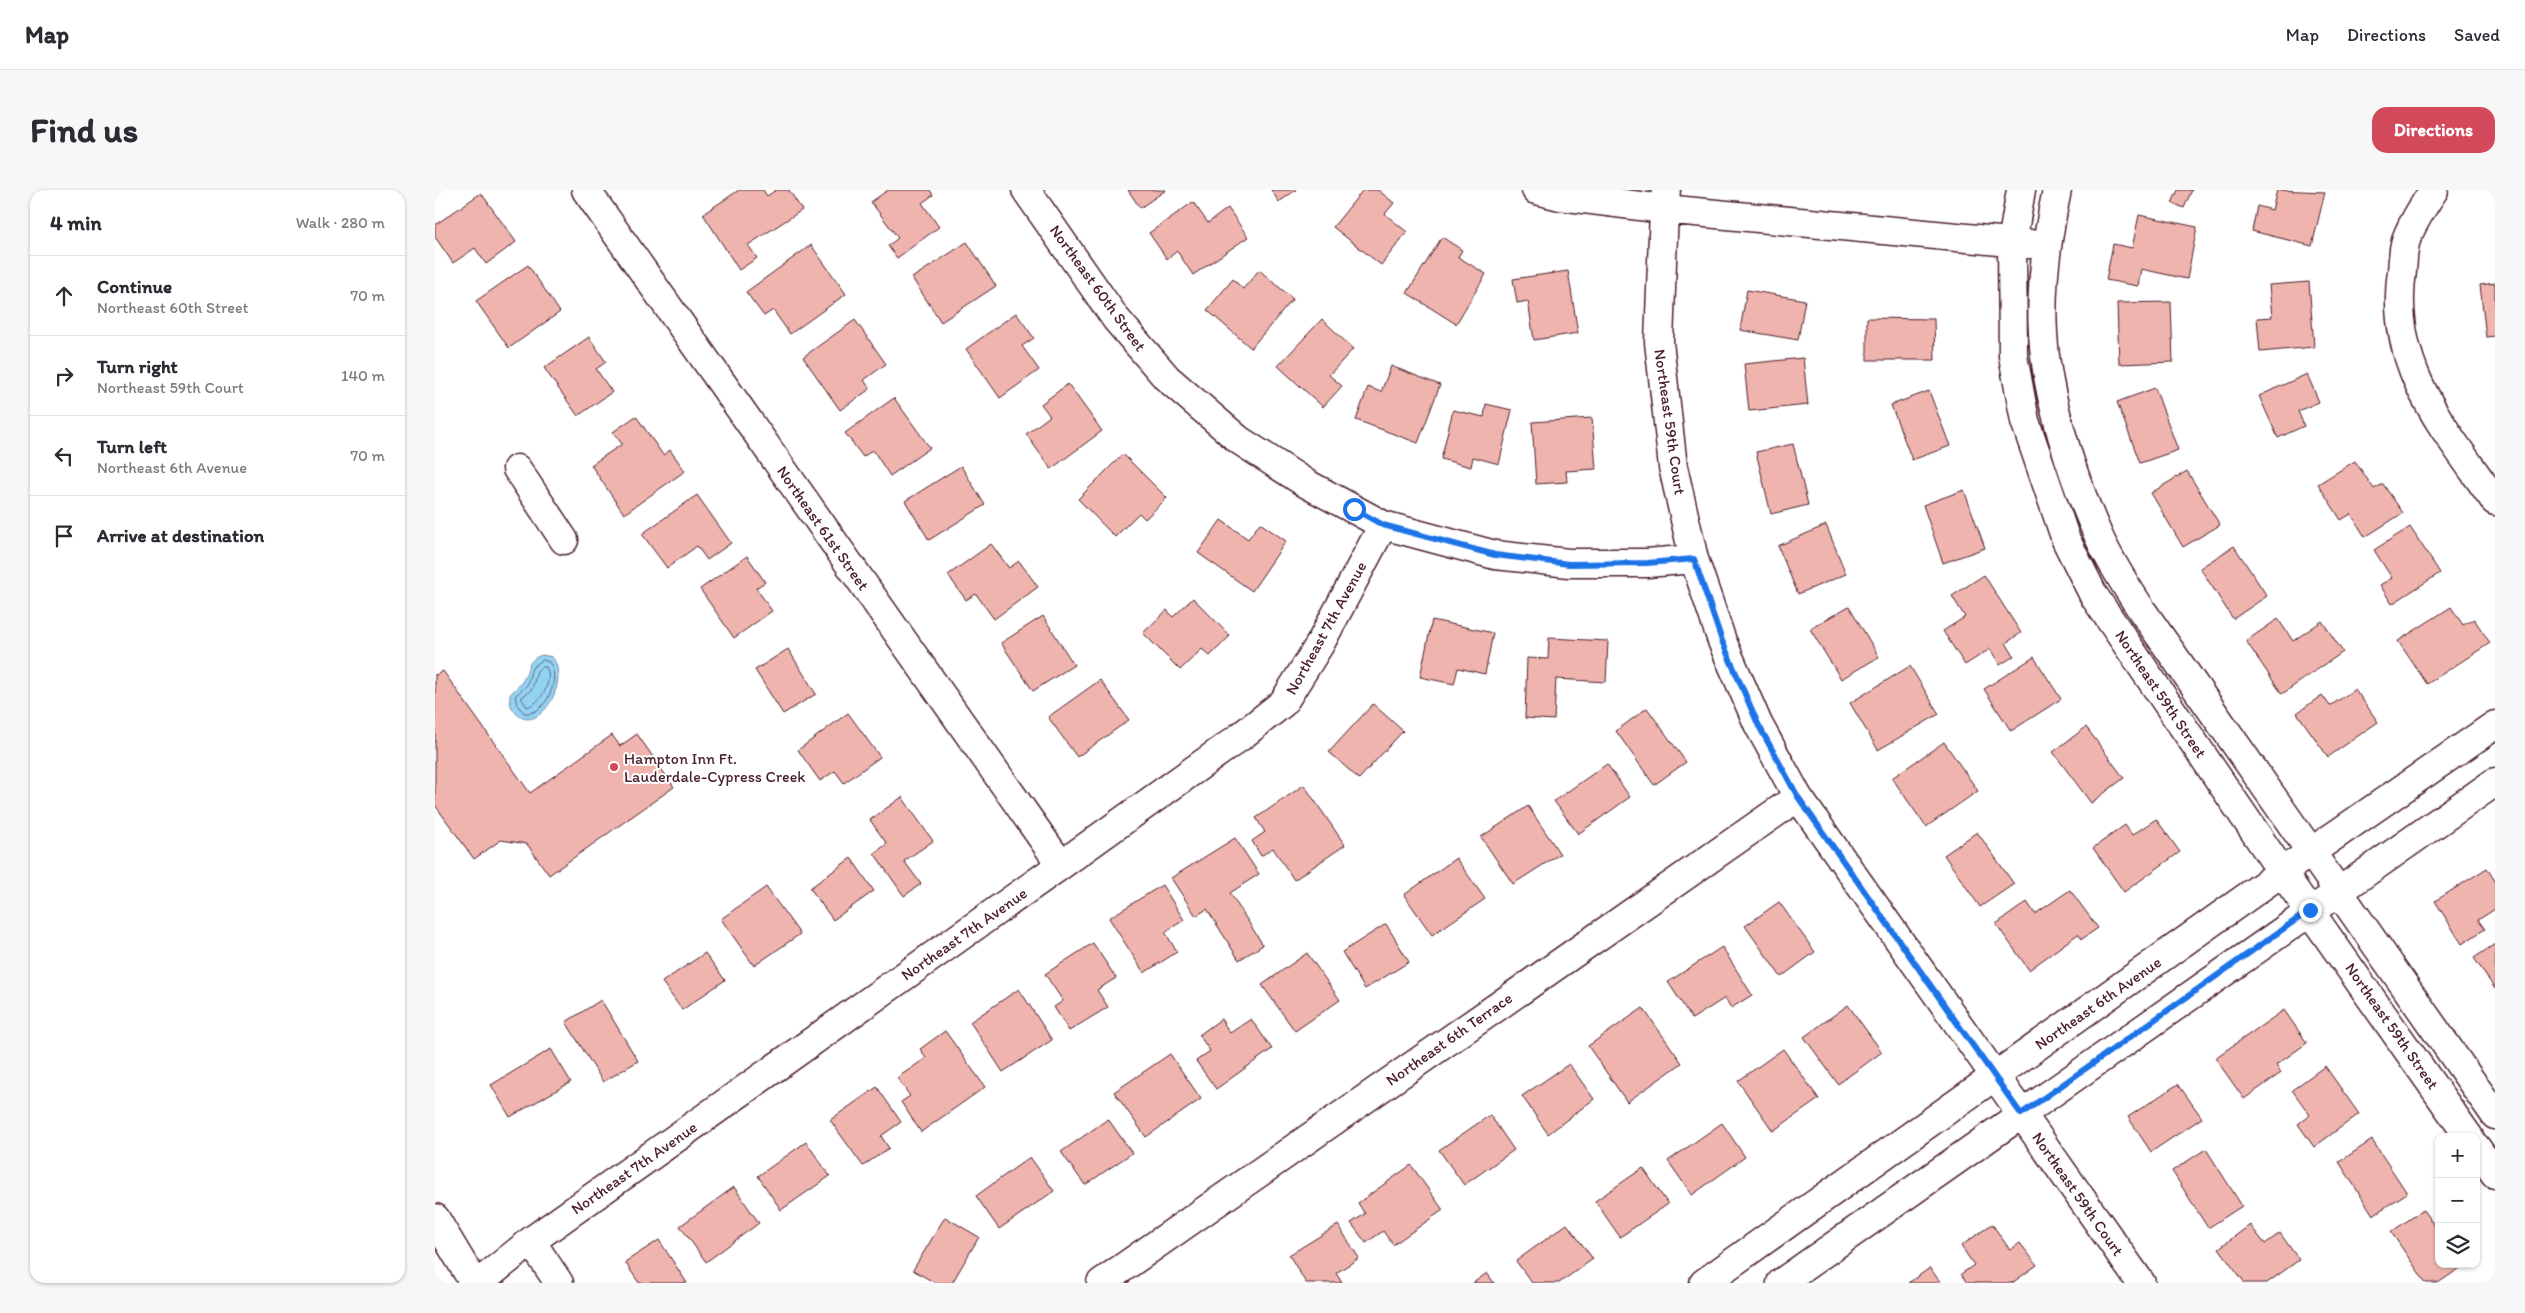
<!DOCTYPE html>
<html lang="en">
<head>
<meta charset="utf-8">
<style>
	:root { --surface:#fff; --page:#f7f7f7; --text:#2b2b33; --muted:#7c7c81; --line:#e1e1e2; --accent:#d1495b }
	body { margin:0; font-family:Itim,sans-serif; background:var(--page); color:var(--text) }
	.controls { position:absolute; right:15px; bottom:15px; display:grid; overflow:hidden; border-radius:10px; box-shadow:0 1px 4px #0004 }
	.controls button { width:45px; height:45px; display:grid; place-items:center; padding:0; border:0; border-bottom:1px solid var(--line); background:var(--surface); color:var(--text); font:25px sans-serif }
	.stop { position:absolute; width:15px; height:15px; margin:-11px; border:4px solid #1a73e8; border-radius:50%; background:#fff }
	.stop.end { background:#1a73e8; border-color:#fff; box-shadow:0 1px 5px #0008 }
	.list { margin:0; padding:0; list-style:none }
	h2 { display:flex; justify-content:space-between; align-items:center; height:65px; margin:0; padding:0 20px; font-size:21px }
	h2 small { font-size:16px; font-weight:400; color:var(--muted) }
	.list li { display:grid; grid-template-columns:32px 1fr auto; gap:15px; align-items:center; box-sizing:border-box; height:80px; padding:0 20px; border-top:1px solid var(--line) }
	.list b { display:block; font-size:19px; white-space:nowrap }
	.list p { margin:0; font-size:16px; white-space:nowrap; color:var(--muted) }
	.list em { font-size:16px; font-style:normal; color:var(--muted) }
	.icon { flex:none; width:28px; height:28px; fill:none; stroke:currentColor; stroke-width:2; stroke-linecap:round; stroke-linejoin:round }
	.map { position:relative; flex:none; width:2060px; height:1093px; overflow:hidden; border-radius:15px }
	header { display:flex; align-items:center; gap:30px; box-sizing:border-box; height:70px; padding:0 25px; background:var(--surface); border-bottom:1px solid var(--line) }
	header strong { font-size:24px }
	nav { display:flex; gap:28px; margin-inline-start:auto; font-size:18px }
	.intro { display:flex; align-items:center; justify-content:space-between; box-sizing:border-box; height:120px; padding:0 30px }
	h1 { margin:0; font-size:35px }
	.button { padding:12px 22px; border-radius:15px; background:var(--accent); color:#fff; font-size:18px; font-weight:700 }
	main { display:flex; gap:30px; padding:0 30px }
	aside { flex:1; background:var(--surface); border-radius:15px; box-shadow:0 1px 4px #0004 }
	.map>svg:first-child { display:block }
	.water { fill:#92d3f4; stroke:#758ba4 }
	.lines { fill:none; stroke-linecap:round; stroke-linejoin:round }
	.shore { stroke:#67677b; stroke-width:1 }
	.building { fill:#efb4ae; stroke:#4a1f2b }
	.minor-casing { stroke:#4a1f2b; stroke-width:31 }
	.major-casing { stroke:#4a1f2b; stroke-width:31 }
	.minor { stroke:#fff; stroke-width:28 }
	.major { stroke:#fff; stroke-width:28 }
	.route { stroke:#1a73e8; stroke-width:6 }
	.poi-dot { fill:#d1495b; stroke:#fff; stroke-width:2 }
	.labels { text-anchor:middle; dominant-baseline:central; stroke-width:4; stroke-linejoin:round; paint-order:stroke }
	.street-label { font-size:16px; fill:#4a1f2b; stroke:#fff }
	.poi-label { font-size:16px; fill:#4a1f2b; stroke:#fff; text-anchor:start }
</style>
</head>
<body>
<header>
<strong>Map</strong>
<nav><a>Map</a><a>Directions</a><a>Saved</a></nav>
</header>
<div class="intro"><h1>Find us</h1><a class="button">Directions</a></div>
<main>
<aside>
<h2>4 min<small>Walk · 280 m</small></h2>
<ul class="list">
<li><svg class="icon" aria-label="ahead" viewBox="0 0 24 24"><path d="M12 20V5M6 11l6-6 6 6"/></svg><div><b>Continue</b><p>Northeast 60th Street</p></div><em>70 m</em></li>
<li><svg class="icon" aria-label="right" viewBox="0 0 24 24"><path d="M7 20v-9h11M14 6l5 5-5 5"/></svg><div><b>Turn right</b><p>Northeast 59th Court</p></div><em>140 m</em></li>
<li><svg class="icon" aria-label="left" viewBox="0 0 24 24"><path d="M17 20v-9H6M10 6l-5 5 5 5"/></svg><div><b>Turn left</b><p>Northeast 6th Avenue</p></div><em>70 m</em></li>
<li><svg class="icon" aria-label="arrive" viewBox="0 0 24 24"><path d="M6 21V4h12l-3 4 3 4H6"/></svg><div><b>Arrive at destination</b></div></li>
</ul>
</aside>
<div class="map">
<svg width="2060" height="1093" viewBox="0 0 2060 1093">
	<rect width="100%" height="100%" fill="#fff"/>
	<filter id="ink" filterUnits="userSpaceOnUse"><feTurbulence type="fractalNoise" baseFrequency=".02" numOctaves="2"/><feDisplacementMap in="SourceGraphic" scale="10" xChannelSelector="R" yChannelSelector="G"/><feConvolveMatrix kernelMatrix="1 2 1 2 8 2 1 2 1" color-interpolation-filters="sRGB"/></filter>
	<g filter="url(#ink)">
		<path class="water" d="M107 465 117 467C137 492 102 547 81 523 76 518 74 512 75 505 78 500 83 498 86 493 95 482 90 470 107 465Z"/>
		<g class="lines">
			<path class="shore" d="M108 470 114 472C127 487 111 527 89 523L82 515 80 506 92 495 97 478Z
				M107 477H111C119 490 106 514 92 517L86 508 97 499 102 481Z"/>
		</g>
		<path class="building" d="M304 0H328L332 6 341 0H354L367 20 313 55 322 68 304 80 268 24Z
			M453 0H495L498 5 487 13 504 37 462 68 453 56 463 48 436 12Z
			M693 0H731L705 18Z
			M836 0H861L844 12Z
			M928 0H943L959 13 950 24 972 42 946 75 898 37Z
			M1743 0H1757L1749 18 1737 13Z
			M1842 0 1890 2 1877 56 1817 41 1822 16 1837 20Z
			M46 3 81 52 51 74 40 58 18 73 0 47V35Z
			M758 12 773 33 793 18 813 47 758 85 742 61 732 69 714 43Z
			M1704 25 1762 37 1752 89 1706 79 1703 96 1671 90 1678 54 1697 58Z
			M1007 47 1027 60 1023 67 1051 84 1021 134 972 103Z
			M532 52 561 96 506 132 477 88Z
			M376 55 411 104 355 144 338 120 329 126 311 102Z
			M93 75 125 122 74 158 41 111Z
			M824 80 858 109 816 158 772 120 798 89 808 99Z
			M1133 81 1143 143 1099 150 1093 111 1082 113 1078 89Z
			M1874 92 1879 157 1825 162 1822 128 1837 127 1834 95Z
			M2060 93V146L2051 147 2045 95Z
			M1312 100 1370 110 1363 150 1305 140Z
			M1736 112 1738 172 1684 174 1682 113Z
			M581 123 599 148 587 156 604 180 565 208 531 159Z
			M1432 128 1499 129 1500 170H1432Z
			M887 129 918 159 894 185 907 196 888 217 843 176Z
			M420 130 451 174 429 190 435 199 405 220 368 167Z
			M154 147 171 172 161 179 177 202 143 226 109 178Z
			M1368 168 1373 215 1314 221 1309 174Z
			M956 176 1005 195 983 253 921 230 933 197 946 202Z
			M1872 184 1884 212 1863 221 1869 236 1843 248 1824 206Z
			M633 194 667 241 616 279 591 244 615 226 606 214Z
			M1720 198 1743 260 1705 273 1682 212Z
			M1494 201 1515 256 1477 270 1456 215Z
			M459 208 495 258 455 286 438 260 428 267 410 243Z
			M1051 214 1077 220 1064 274 1038 267 1036 277 1006 269 1018 220 1049 227Z
			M201 226 228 265 235 260 250 281 189 324 156 275 187 254 178 242Z
			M1157 228 1161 279 1131 281 1132 292 1101 294 1097 232Z
			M1358 254 1373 315 1336 324 1321 262Z
			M688 264 732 308 710 329 704 323 680 347 643 309Z
			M1920 271 1939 299 1948 294 1968 323 1930 347 1916 324 1906 330 1883 294Z
			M526 276 550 315 494 350 470 311Z
			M1752 281 1785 335 1748 357 1716 303Z
			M1529 300 1550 358 1508 373 1488 315Z
			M262 305 296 353 272 370 262 356 232 378 207 344Z
			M786 330 813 349 825 333 851 351 817 401 763 363Z
			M1391 335 1411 384 1363 404 1343 356Z
			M1975 337 2005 383 1957 414 1945 395 1957 388 1939 360Z
			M556 354 574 378 584 371 603 397 559 429 541 404 531 410 513 385Z
			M1799 356 1832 406 1798 429 1765 378Z
			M312 366 330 392 321 398 337 421 299 448 265 399Z
			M1549 385 1586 443 1571 453 1579 466 1565 475 1555 459 1530 475 1508 441 1530 427 1517 406Z
			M758 408 795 446 775 466 767 459 745 480 708 443 732 420 738 427Z
			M1414 416 1444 467 1406 489 1375 439Z
			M2016 417 2028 435 2039 429 2055 453 1992 494 1963 451Z
			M608 426 639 475 598 501 566 453Z
			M1843 429 1858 451 1887 431 1908 462 1847 504 1811 451Z
			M997 430 1058 443 1050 484 1023 478 1019 494 985 487Z
			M1114 448 1173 451 1171 492 1121 489 1119 530 1090 528 1092 468 1113 469Z
			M353 459 381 504 348 524 320 480Z
			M1599 467 1626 509 1576 541 1549 499Z
			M1475 476 1504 524 1443 560 1415 513Z
			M8 481 95 603 177 545 185 556 202 544 239 597 114 685 92 654 66 650 39 669 0 615V484L1 485Z
			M665 490 694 530 642 567 613 527Z
			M1920 499 1943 532 1893 567 1862 523 1887 505 1895 516Z
			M938 514 968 541 924 589 894 562Z
			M1212 518 1251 572 1219 595 1181 541Z
			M413 523 445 567 409 593 400 581 385 591 363 560Z
			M1651 537 1689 588 1656 613 1618 562Z
			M1509 552 1543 601 1491 637 1457 588Z
			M1172 574 1195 607 1143 644 1119 611Z
			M869 595 910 655 859 690 838 658 826 666 817 651 830 642 821 628Z
			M467 607 498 651 469 671 486 694 469 706 439 663 452 654 435 630Z
			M1093 616 1125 664 1078 694 1046 647Z
			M1721 629 1745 662 1689 702 1658 658 1690 635 1697 645Z
			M1542 642 1579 694 1545 717 1509 665Z
			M800 648 824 684 795 703 828 755 804 770 772 719 761 726 736 688Z
			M416 668 439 701 398 730 375 698Z
			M1021 668 1050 709 997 745 969 705Z
			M2052 678 2060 691V719L2043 730 2050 739 2027 754 2000 711Z
			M727 695 749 730 730 742 742 762 709 783 674 728Z
			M331 697 365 744 319 776 286 729Z
			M1635 700 1663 738 1647 749 1643 744 1594 780 1561 734 1592 712 1600 724Z
			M1344 712 1380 762 1346 787 1310 736Z
			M951 734 974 772 930 799 907 762Z
			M658 753 681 788 662 800 673 817 634 841 619 817 628 811 610 784Z
			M2060 754V799L2039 768Z
			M1287 757 1317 805 1296 818 1290 808 1257 829 1233 792Z
			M270 763 290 790 247 820 227 792Z
			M872 763 905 810 860 841 827 795Z
			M584 799 617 850 568 882 535 832Z
			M166 810 203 871 168 892 131 832Z
			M1413 815 1447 862 1403 894 1369 847Z
			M1208 818 1247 873 1192 912 1153 856Z
			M1849 820 1872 853 1841 875 1846 883 1809 909 1780 868Z
			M786 829 795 843 816 829 837 859 781 899 761 871 775 861 764 845Z
			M510 841 550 897 486 942 466 912 475 906 462 888 491 868 485 859Z
			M116 859 136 892 75 927 56 895Z
			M1348 859 1384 909 1338 941 1303 891Z
			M735 864 766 909 711 947 679 902Z
			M1134 874 1159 909 1113 944 1087 906Z
			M1890 876 1924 924 1879 957 1863 934 1875 925 1857 900Z
			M1743 894 1767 928 1716 962 1693 927Z
			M442 897 466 932 446 946 454 958 428 976 395 930Z
			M1055 925 1079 960 1029 995 1004 960Z
			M673 929 697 963 650 995 626 962Z
			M1287 933 1310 967 1257 1005 1233 971Z
			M1937 950 1972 1003 1938 1025 1904 972Z
			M371 952 395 986 346 1020 323 986Z
			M1771 959 1807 1016 1773 1038 1737 981Z
			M595 967 619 1001 564 1039 541 1006Z
			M976 975 1008 1020 958 1055 948 1041 931 1053 916 1033 930 1024 923 1013Z
			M1208 978 1233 1014 1185 1047 1160 1011Z
			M299 997 324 1033 271 1072 245 1036Z
			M1988 1020 2004 1042V1074H2031L2003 1093H1991L1956 1042Z
			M510 1027 544 1047 517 1093H500L478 1080Z
			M1132 1034 1158 1069 1124 1093H1097L1081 1071Z
			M1557 1034 1575 1060 1585 1053 1602 1075 1577 1093H1532L1526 1084 1539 1075 1526 1056Z
			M903 1035 924 1068 901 1083 907 1093H871L854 1065Z
			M1815 1035 1830 1054 1845 1043 1864 1070 1832 1093H1810L1784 1058Z
			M224 1050 252 1093H204L190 1072Z
			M1495 1078 1506 1093H1473Z
			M1052 1083 1059 1093H1038Z"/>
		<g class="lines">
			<g class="minor-casing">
				<path id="minor" d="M151 0 626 675
					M591 0 681 129 732 188 804 250 872 294 948 335 1060 365 1134 373H1212L1259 369
					M1101 0 1125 6 1229 19 1224 152 1238 277 1259 369 1287 451 1323 534 1363 607 1706 1093
					M1231 0 1229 19 1595 54
					M1586 0 1577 53 1578 166 1590 231 1631 350 1659 406 1847 682 2034 947
					M1622 0C1612 47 1605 94 1608 143 1611 206 1638 289 1664 347 1676 373 1692 398 1708 422L2060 925
					M1999 0C1989 15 1977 33 1971 50 1968 59 1968 71 1967 81 1953 176 2009 238 2060 311
					M82 279 129 350
					M2041 957 2060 984
					M96 1051 124 1093
					M44 1093 96 1051 626 675 805 547 848 513 885 454 948 335
					M666 1093 1363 607
					M1269 1093 1847 682 2060 535
					M1346 1093 2060 592"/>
			</g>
			<g class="major-casing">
				<path id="major" d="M0 1028 39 1093"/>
			</g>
			<use href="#minor" class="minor"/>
			<use href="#major" class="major"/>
		</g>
	</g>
	<g class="lines" filter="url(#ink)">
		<path class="route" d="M919 319 948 335 1060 365 1134 374 1212 373 1259 369 1287 451 1323 534 1363 607 1586 924 1875 720"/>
	</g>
	<circle class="poi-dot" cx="179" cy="577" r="5"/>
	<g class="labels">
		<g class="street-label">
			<text transform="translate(663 98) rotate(54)">Northeast 60th Street</text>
			<text transform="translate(1235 232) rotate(82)">Northeast 59th Court</text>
			<text transform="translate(388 338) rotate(55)">Northeast 61st Street</text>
			<text transform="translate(891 438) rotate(-61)">Northeast 7th Avenue</text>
			<text transform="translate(1726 504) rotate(56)">Northeast 59th Street</text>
			<text transform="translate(529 744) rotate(-35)">Northeast 7th Avenue</text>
			<text transform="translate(1663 813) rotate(-35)">Northeast 6th Avenue</text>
			<text transform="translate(1957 836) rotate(55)">Northeast 59th Street</text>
			<text transform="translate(1014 849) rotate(-35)">Northeast 6th Terrace</text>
			<text transform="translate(199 978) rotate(-35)">Northeast 7th Avenue</text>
			<text transform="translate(1643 1004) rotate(55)">Northeast 59th Court</text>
		</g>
		<g class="poi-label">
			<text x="189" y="568">Hampton Inn Ft.<tspan x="189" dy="18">Lauderdale-Cypress Creek</tspan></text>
		</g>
	</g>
</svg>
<div class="controls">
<button>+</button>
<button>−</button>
<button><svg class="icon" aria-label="layers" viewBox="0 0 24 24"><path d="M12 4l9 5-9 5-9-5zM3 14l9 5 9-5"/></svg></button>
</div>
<div class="stop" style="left:919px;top:319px"></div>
<div class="stop end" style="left:1875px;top:720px"></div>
</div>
</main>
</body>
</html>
